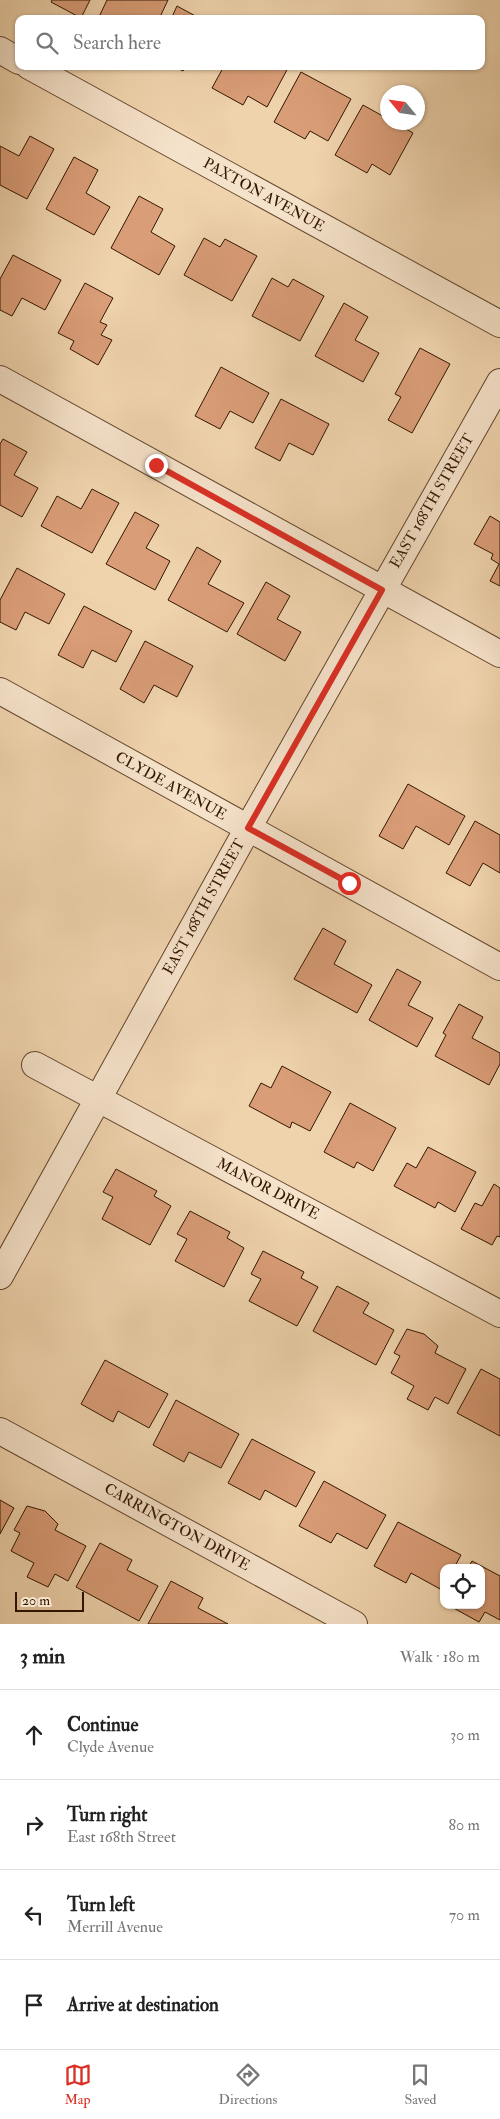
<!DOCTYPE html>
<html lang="en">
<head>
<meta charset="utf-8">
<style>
	:root { --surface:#fff; --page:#f6f6f6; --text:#222; --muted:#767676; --line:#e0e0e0; --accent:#d93025 }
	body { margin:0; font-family:"IM FELL Double Pica",serif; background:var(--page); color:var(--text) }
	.controls { position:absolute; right:15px; bottom:15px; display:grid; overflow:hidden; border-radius:10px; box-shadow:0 1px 4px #0004 }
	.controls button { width:45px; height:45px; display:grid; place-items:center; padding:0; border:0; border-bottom:1px solid var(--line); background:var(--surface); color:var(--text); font:25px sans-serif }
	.compass { position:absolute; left:380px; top:85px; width:45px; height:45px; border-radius:50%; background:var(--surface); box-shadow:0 1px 4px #0004; rotate:299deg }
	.scale { position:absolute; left:15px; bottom:12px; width:69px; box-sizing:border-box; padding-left:5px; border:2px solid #331600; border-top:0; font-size:14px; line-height:18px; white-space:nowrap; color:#331600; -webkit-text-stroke:4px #f5e2ca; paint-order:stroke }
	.stop { position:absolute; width:15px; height:15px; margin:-11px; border:4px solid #d93025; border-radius:50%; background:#fff }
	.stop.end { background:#d93025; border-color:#fff; box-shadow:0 1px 5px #0008 }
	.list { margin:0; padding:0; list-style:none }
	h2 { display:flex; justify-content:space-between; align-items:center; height:65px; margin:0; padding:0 20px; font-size:21px }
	h2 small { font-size:16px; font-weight:400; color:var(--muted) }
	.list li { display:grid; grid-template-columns:32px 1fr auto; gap:15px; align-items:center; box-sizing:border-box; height:90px; padding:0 20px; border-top:1px solid var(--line) }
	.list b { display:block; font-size:19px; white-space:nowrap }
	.list p { margin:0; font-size:16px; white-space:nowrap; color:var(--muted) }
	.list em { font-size:16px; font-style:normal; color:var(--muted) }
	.icon { flex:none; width:28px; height:28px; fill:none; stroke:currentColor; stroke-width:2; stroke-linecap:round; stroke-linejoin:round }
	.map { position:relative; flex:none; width:500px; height:1624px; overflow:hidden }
	.search { position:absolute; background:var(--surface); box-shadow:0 1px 4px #0004; left:15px; right:15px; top:15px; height:55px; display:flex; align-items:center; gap:12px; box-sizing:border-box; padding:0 18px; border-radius:10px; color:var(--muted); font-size:19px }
	.sheet { height:425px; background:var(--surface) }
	nav { display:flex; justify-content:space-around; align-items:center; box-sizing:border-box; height:70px; border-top:1px solid var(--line); background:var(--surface); font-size:14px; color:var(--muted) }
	nav a { display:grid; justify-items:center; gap:2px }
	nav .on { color:var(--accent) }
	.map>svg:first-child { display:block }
	.building { fill:#d99d77; stroke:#331600 }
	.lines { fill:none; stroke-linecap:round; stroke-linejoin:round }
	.minor-casing { stroke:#62452b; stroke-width:28 }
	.minor { stroke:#f5e2ca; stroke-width:26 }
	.route { stroke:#d93025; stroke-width:6 }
	.labels { text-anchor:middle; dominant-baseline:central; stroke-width:5; stroke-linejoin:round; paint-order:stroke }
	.street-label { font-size:15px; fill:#331600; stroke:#f5e2ca }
</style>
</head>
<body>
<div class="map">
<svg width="500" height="1624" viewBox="0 0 500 1624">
	<rect width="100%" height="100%" fill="#efd3ad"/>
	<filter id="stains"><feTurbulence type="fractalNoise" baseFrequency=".004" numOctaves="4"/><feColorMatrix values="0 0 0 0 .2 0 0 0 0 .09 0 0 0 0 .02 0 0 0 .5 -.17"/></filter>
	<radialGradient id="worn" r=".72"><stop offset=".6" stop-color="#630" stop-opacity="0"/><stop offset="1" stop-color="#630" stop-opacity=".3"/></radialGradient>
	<path class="building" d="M52 0H90L81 18 51 2Z
		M107 0H168L159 19H98Z
		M177 6 201 19H171Z
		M173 66H186L183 71Z
		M224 66H289L267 107 248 96 243 105 212 88Z
		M301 72 351 99 328 141 310 131 305 139 274 122Z
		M363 105 388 119V122H394L413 133 390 175 372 164 367 173 335 155Z
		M30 136 54 149 27 199 0 185V146L19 156Z
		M74 157 98 170 86 193 110 207 94 235 46 209Z
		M139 196 163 209 151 232 175 246 159 275 111 248Z
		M204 238 220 247 225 239 257 256 232 301 184 275Z
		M13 255 61 280 45 310 22 298 12 316 0 310V279Z
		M272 278 288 287 293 279 324 296 300 341 252 316Z
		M85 283 113 298 100 322 107 325 101 335 112 340 98 365 70 349 74 341 58 333Z
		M344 303 368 317 355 340 379 353 363 382 315 356Z
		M420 348 450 364 412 433 388 420 401 397 395 394Z
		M221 367 269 393 253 423 230 411 220 429 195 416Z
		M281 399 329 424 313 455 289 443 280 461 255 448Z
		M3 439 27 452 14 475 38 488 22 517 0 505V444Z
		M92 489 119 503 92 553 41 526 57 496 81 509Z
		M135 512 159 525 146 548 170 561 155 590 106 564Z
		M490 516 500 522V586L490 581 499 564 491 559 493 554 474 544Z
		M197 547 221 561 208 584 244 603 227 632 168 600Z
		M17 568 65 594 49 624 25 612 16 630 0 622V600Z
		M266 582 290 596 277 619 301 632 285 661 237 634Z
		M84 606 132 631 116 662 92 650 83 668 58 655Z
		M145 641 193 666 177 697 154 685 144 703 120 689Z
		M408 784 465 816 449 845 416 826 403 849 379 836Z
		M475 821 500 835V873L483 863 470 886 446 873Z
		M323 928 346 941 334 964 372 985 357 1013 294 979Z
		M397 969 421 982 408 1005 433 1018 417 1047 369 1020Z
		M459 1004 483 1017 472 1038 500 1053V1064L489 1085 435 1056 446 1035 443 1033Z
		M282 1066 331 1092 310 1131 292 1122 290 1128 249 1106 261 1083 271 1088Z
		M350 1103 396 1128 373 1171 357 1162 354 1168 324 1152Z
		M428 1147 476 1172 455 1212 438 1202 435 1208 394 1186 407 1163 416 1168Z
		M116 1169 157 1191 154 1196 171 1206 150 1245 102 1219 113 1197 103 1192Z
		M494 1184 500 1188V1237L497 1236 492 1245 461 1229 475 1203 482 1206Z
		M190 1211 230 1232 227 1238 244 1248 224 1287 175 1261 187 1239 177 1234Z
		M263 1251 304 1272 301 1278 318 1287 297 1326 249 1301 261 1279 251 1274Z
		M337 1286 369 1303 363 1313 394 1330 376 1365 313 1331Z
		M407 1329 424 1334 438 1346 435 1353 466 1369 448 1404 435 1397 428 1410 407 1399 414 1386 391 1373 400 1356 394 1353Z
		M105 1360 168 1394 149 1428 118 1411 113 1422 81 1404Z
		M481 1369 500 1379V1436L457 1413Z
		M176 1400 239 1434 221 1468 189 1452 184 1462 153 1445Z
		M252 1439 315 1472 296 1507 265 1490 260 1500 228 1483Z
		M324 1481 386 1515 367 1549 337 1533 331 1543 299 1526Z
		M0 1500 14 1508 0 1534Z
		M27 1506 45 1511 58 1524 55 1530 86 1546 68 1581 55 1574 48 1587 27 1577 34 1563 11 1551 20 1533 14 1530Z
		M398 1522 461 1555 454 1568H444L442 1590 411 1573 406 1583 374 1566Z
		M100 1543 132 1560 127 1570 158 1586 139 1621 76 1587Z
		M472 1561 500 1576V1620L485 1612 479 1622 448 1605H481V1568H468Z
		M171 1581 203 1598 198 1608 228 1624H148Z"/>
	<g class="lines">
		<g class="minor-casing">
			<path id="minor" d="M0 50 19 61
				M29 66 500 324
				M0 379 500 654
				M0 691 500 967
				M35 1065 500 1314
				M0 1276 248 828 500 382
				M0 1431 354 1624"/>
		</g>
		<use href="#minor" class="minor"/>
	</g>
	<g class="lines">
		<path class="route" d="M156 465 382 590 248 828 349 883"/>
	</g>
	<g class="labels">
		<g class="street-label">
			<text transform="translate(264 195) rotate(29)">PAXTON AVENUE</text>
			<text transform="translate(432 501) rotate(-60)">EAST 168TH STREET</text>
			<text transform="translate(171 786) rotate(29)">CLYDE AVENUE</text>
			<text transform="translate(204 907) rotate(-61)">EAST 168TH STREET</text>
			<text transform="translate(268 1189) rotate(28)">MANOR DRIVE</text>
			<text transform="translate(177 1527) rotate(29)">CARRINGTON DRIVE</text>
		</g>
	</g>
	<rect width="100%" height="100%" filter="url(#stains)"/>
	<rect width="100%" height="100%" fill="url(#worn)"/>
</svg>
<div class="controls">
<button><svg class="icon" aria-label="locate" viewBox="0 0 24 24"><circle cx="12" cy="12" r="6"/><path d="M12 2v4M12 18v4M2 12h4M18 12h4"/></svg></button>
</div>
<svg class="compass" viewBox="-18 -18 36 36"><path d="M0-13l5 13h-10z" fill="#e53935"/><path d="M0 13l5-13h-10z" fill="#767676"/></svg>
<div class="scale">20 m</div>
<div class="stop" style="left:349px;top:883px"></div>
<div class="stop end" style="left:156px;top:465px"></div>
<div class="search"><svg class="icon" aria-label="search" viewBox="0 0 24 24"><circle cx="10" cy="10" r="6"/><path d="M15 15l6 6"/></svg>Search here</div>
</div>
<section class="sheet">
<h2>3 min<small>Walk · 180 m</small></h2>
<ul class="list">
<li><svg class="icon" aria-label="ahead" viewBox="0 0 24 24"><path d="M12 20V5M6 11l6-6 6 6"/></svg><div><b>Continue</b><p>Clyde Avenue</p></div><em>30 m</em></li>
<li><svg class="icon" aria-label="right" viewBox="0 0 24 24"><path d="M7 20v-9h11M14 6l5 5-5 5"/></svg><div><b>Turn right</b><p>East 168th Street</p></div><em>80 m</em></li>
<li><svg class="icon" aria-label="left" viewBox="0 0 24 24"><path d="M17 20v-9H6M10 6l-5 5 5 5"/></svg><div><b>Turn left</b><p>Merrill Avenue</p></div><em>70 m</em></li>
<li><svg class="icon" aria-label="arrive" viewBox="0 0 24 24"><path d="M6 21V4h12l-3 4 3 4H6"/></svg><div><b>Arrive at destination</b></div></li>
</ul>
</section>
<nav>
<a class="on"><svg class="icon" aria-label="map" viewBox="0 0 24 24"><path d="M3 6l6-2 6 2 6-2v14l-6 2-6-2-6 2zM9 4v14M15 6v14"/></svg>Map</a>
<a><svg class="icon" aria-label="directions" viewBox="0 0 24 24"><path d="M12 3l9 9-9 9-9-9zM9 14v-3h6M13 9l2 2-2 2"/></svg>Directions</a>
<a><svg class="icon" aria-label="saved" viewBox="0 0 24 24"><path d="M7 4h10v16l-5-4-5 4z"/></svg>Saved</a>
</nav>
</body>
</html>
